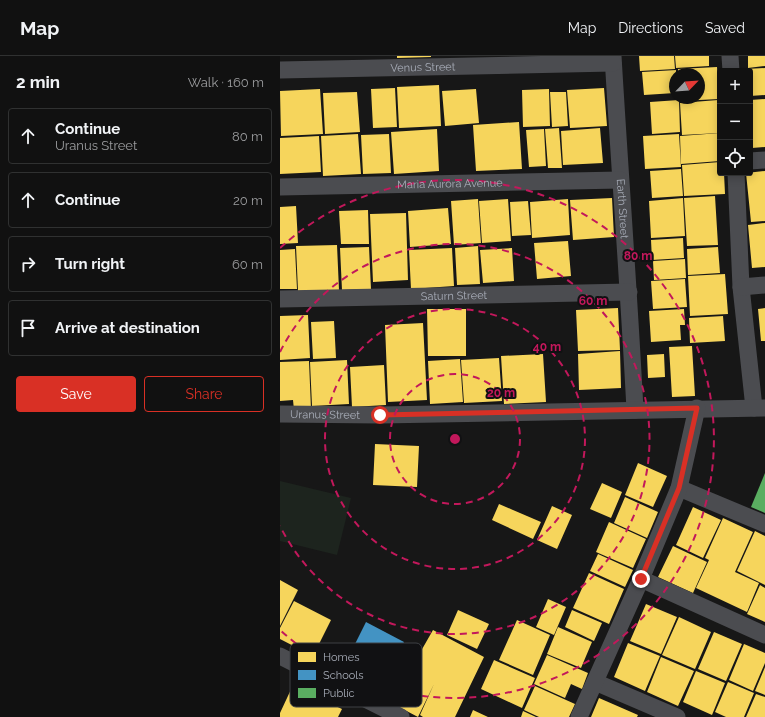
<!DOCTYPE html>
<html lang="en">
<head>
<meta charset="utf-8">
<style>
	:root { --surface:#111; --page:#1a1a1a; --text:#f1f3f6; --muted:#9c9d9f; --line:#303131; --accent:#d93025 }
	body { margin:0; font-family:Raleway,sans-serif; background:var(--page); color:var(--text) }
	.controls { position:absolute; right:12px; top:12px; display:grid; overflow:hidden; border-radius:4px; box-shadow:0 2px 10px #0003 }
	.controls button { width:36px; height:36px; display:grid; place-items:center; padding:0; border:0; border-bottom:1px solid var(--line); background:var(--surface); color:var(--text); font:20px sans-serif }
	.compass { position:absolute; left:389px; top:12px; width:36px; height:36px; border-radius:50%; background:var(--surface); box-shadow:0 2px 10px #0003; rotate:65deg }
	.stop { position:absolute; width:12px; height:12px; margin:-9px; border:3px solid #d93025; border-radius:50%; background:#fff }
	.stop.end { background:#d93025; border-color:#fff; box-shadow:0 1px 4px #0008 }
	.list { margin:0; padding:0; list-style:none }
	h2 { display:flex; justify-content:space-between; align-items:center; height:52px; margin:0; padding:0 16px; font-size:17px }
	h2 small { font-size:13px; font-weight:400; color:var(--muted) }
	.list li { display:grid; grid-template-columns:26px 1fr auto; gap:12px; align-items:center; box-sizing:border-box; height:56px; margin:0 8px 8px; padding:0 8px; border:1px solid var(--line); border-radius:4px }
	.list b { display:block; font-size:15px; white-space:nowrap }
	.list p { margin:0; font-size:13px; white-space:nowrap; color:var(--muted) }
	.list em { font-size:13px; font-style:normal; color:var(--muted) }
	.actions { display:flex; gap:8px; padding:12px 16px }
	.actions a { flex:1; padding:9px 0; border:1px solid var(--accent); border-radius:4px; text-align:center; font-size:14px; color:var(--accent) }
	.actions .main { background:var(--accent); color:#fff }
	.icon { flex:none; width:22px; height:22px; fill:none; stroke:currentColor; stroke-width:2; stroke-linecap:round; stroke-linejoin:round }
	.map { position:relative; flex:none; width:485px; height:661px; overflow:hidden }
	header { display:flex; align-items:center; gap:24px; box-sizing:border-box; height:56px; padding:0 20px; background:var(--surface); border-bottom:1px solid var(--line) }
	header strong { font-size:19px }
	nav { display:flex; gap:22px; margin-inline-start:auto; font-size:14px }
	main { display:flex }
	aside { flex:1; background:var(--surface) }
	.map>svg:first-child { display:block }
	.green { fill:#1d241e }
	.homes { fill:#f6d55c }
	.schools { fill:#4393c3 }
	.public { fill:#5aae61 }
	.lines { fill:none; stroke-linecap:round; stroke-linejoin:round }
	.minor { stroke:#4b4c50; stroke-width:17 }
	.route { stroke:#d93025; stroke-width:5 }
	.ring { fill:none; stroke:#c2185b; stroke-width:2; stroke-dasharray:7 5 }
	.labels { text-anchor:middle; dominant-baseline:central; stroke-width:4; stroke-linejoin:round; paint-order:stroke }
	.street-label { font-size:11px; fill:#a8adb8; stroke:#111113 }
	.key { fill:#111113; stroke:#3e4045; stroke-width:1 }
	.key-label { font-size:11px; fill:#a8adb8 }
	.centre { fill:#c2185b; stroke:#111113; stroke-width:2 }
	.ring-label { font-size:12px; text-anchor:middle; font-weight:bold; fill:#c2185b; stroke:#111113; stroke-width:4; stroke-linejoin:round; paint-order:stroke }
</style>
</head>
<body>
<header>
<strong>Map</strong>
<nav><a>Map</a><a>Directions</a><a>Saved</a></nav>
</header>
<main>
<aside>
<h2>2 min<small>Walk · 160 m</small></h2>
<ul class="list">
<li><svg class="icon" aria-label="ahead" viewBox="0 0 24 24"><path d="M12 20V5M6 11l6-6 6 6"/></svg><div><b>Continue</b><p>Uranus Street</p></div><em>80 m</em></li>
<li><svg class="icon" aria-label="ahead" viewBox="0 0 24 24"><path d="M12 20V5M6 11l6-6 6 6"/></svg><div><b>Continue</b></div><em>20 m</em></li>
<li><svg class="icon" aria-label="right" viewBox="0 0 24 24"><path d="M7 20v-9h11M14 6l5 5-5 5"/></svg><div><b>Turn right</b></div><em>60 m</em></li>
<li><svg class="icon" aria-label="arrive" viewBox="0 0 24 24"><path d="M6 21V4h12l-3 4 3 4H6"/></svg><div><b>Arrive at destination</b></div></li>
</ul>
<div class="actions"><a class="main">Save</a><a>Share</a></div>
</aside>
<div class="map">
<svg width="485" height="661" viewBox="0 0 485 661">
	<rect width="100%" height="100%" fill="#171717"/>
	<path class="green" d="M0 425 71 442 57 499 0 485Z"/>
	<path class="homes" d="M117 0H151V1L117 2Z
		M359 0H394L395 13 360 15Z
		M395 0H429V10L396 12Z
		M468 0H485V10L468 12Z
		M437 11 439 43 400 45V42H419V18H398V13Z
		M485 12V39L470 40V15H465V13Z
		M396 14 395 37 364 39 362 16Z
		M159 29 161 70 119 72 117 31Z
		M115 32 117 71 93 72 91 33Z
		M324 32 327 70 290 72 287 34Z
		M40 33 43 78 1 80 0 35Z
		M196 33 199 67 165 70 162 35Z
		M269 33 270 70 243 71 242 34Z
		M77 36 80 76 45 78 43 37Z
		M270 36H286L288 70 272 71Z
		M485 43V91L472 92 470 44Z
		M399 44 400 76 372 78 370 46Z
		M438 44 440 77 402 79 400 47Z
		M239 66 242 113 196 115 193 69Z
		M279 72 282 112H268L265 73Z
		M320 72 323 107 283 109 281 75Z
		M157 73 159 115 114 118 111 76Z
		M264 73 266 110 249 111 246 74Z
		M440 77V105L401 108 400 80Z
		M78 78 81 118 43 120 41 80Z
		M109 78 111 117 83 118 81 79Z
		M399 78 401 111 365 113 363 80Z
		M39 80 41 116 0 118V82Z
		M440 106V117H444L445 138 404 140 402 109Z
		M401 113 403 140 372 142 370 115Z
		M485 115V165L471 166 466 117Z
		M435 140 438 189 407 190 404 142Z
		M332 142 334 181 293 184 290 144Z
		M403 142 405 180 371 182 369 145Z
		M198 143 201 187 174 189 171 145Z
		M228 143 231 185 202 187 199 145Z
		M288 143 290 179 252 182 250 146Z
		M248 145 251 179 232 180 230 146Z
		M16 150 18 187 0 188V151Z
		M168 152 171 188 130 191 128 155Z
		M88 154 89 188H61L59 155Z
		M126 157 128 224 93 226 90 158Z
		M485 167V211L472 212 468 169Z
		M403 182 404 202 372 204 371 184Z
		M288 185 291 220 257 223 254 187Z
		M57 189 59 234 18 235 16 190Z
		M198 190 200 228 177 229 175 192Z
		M89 191 91 233 62 234 60 192Z
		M438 191 440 217 408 219 407 193Z
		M172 192 174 230 131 233 129 194Z
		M232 192 234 225 203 227 200 194Z
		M15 193 17 233H0V194Z
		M405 203 406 222 374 224 373 205Z
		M445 218 448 258 410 260 408 220Z
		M405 223 407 251 373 253 371 225Z
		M338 252 340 294 298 295 296 254Z
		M485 252V285H481L478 253Z
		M147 253H186V300H148Z
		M404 253 405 269H400L401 284 371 286 369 255Z
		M28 259 30 302 0 304V260Z
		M443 260 445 285 410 287 409 262Z
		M54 265 56 302 33 303 31 266Z
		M143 267 147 344 108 346 105 269Z
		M412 290 415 340 392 341 389 291Z
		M340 295 341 332 299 334 298 298Z
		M263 298 266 346 224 348 221 300Z
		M384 298 385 321 368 322 367 299Z
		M219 302 222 345 184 347 181 304Z
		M180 303 183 346 150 348 148 305Z
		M67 304 69 348 32 350 30 306Z
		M29 305 31 353 14 354 13 344 0 345V306Z
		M104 309 106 349 72 351 70 311Z
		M95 388 139 390 137 431 93 429Z
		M358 407 387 420 373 451 345 439Z
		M322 427 342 436 331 462 310 453Z
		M345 441 378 456 367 482 334 467Z
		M219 448 261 466 253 483 212 464Z
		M272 450 292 459 277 493 257 484Z
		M413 451 441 464 423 502 396 489Z
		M443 462 473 476 455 516 479 527 467 556 416 532 429 504 425 502Z
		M329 466 366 483 353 512 316 496Z
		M475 475 485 480V529L457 515Z
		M393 490 427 506 413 537 378 521Z
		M318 498 353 514 345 531 310 515Z
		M309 517 344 533 329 568 293 552Z
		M0 524 18 534 0 570Z
		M480 529 485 532V566L467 558Z
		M268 543 286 551 274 579 256 571Z
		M14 545 51 564 33 600 0 583V572Z
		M366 548 397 561 381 598 350 585Z
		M178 554 209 568 197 593 167 579Z
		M292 554 322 567 314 585 285 571Z
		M399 561 431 576 415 613 382 599Z
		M237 564 270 579 253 619 219 604Z
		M278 571 312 586 301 612 267 598Z
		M153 574 204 601 175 661H143L140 659 154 628 138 661 98 640 125 587 141 595Z
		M434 576 462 588 446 625 418 613Z
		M348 587 380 600 365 635 334 621Z
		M464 588 485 597V607L473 635 449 624Z
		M267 599 308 617 302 633 291 628 285 642 254 628Z
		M381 601 414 615 398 650 367 636Z
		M214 604 255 622 242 652 201 633Z
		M485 611V639L475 635Z
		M416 615 445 627 432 659 403 646Z
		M448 626 474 637 464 661H446L435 656Z
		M14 627 35 637 34 640 62 653 58 661H0V657Z
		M255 630 295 648 289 661H259L244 654Z
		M476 638 485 641V661H466Z
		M319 642 358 659 357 661H311Z
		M193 654 208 661H190Z
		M243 655 256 661H241Z"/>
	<path class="schools" d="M86 566 124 586 95 641 58 622Z"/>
	<path class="public" d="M485 417V457L471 451Z"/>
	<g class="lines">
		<g class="minor">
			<path id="s1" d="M333 0C340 118 349 236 355 354"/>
			<path d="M450 0 451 15"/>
			<path id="s2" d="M0 14 333 7"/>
			<path d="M470 105 485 104"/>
			<path d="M456 117 461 231 474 352"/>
			<path id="s3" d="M0 131 340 124"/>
			<path d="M461 231 485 229"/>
			<path id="s4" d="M0 243 349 236"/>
			<path id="s5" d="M0 358 100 359 485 352"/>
			<path d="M399 432 485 468"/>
			<path d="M361 523 485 579"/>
			<path d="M0 600 121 661"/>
			<path d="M315 626 397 661"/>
			<path d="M299 661 361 523 399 432 417 352"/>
		</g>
	</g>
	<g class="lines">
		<path class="route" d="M100 359 417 352 399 432 361 523"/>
	</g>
	<g class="ring">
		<circle cx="175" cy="383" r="65"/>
		<circle cx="175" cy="383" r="130"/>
		<path d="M0 296A195 195 0 1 1 0 470"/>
		<path d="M0 192A259 259 0 1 1 0 574"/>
	</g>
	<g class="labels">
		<g class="street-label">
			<text stroke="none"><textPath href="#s2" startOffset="143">Venus Street</textPath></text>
			<text stroke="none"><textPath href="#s3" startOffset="170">Maria Aurora Avenue</textPath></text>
			<text stroke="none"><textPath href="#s1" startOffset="153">Earth Street</textPath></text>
			<text stroke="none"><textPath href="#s4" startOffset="174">Saturn Street</textPath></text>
			<text stroke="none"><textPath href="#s5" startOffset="45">Uranus Street</textPath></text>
		</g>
	</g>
	<rect x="10" y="587" width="132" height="64" rx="6" class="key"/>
	<rect x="18" y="596" width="18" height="10" fill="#f6d55c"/>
	<rect x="18" y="614" width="18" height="10" fill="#4393c3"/>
	<rect x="18" y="632" width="18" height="10" fill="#5aae61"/>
	<g class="key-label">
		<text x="43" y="605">Homes</text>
		<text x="43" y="623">Schools</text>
		<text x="43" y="641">Public</text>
	</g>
	<circle cx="175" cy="383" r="6" class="centre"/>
	<g class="ring-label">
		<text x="358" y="204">80 m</text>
		<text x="313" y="249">60 m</text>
		<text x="267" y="295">40 m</text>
		<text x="221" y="341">20 m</text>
	</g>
</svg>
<div class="controls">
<button>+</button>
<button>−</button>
<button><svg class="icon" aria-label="locate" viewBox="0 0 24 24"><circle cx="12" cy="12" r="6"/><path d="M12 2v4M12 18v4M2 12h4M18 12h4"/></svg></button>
</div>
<svg class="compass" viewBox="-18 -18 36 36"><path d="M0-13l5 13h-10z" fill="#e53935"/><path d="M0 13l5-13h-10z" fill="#9c9d9f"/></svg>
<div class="stop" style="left:100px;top:359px"></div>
<div class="stop end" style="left:361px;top:523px"></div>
</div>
</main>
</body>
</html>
